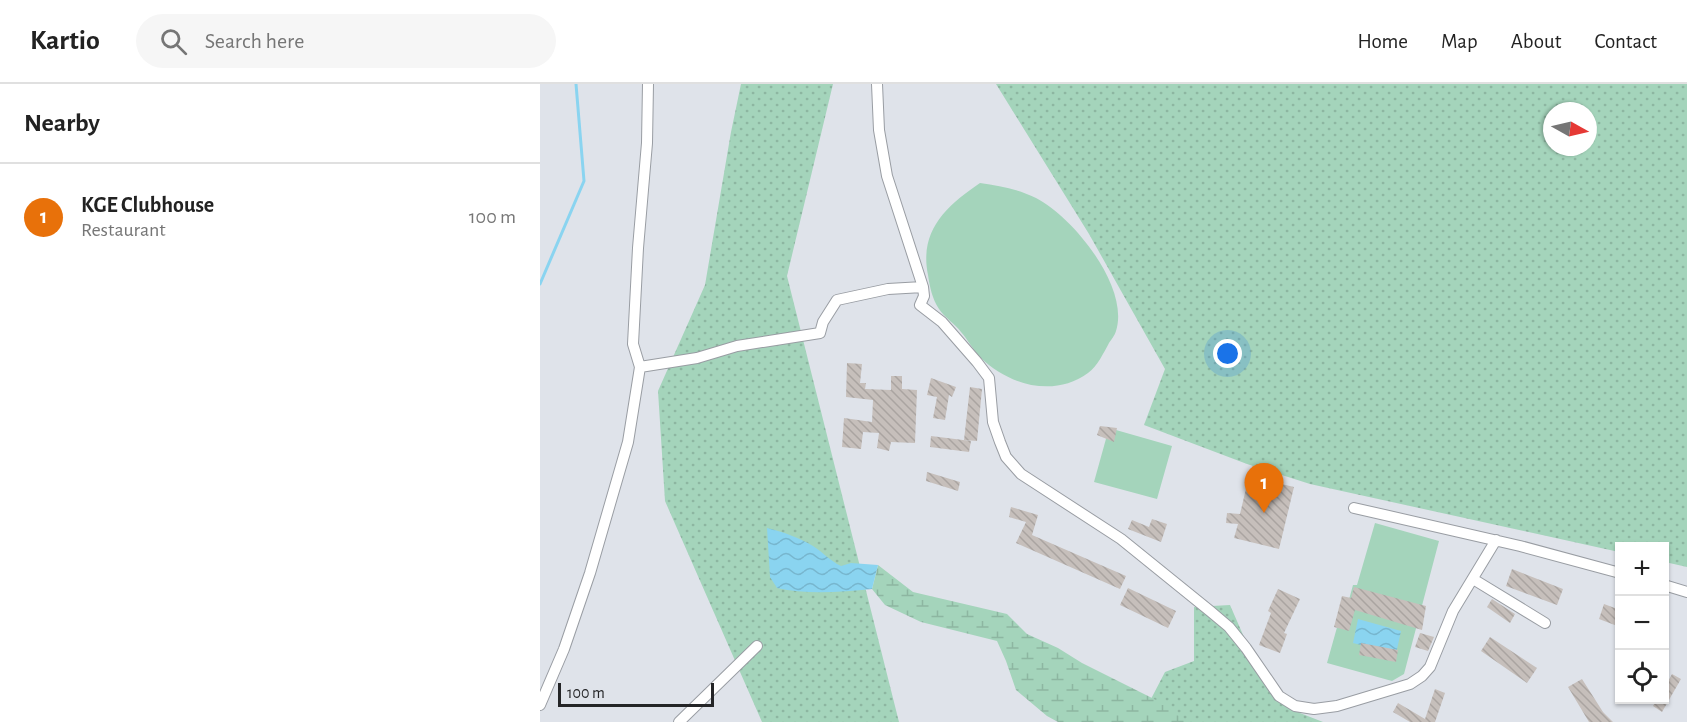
<!DOCTYPE html>
<html lang="en">
<head>
<meta charset="utf-8">
<style>
	:root { --surface:#fff; --page:#f6f6f6; --text:#222; --muted:#767676; --line:#e0e0e0; --accent:#108768 }
	body { margin:0; font-family:"Alegreya Sans",sans-serif; background:var(--page); color:var(--text) }
	.controls { position:absolute; right:18px; bottom:18px; display:grid; overflow:hidden; border-radius:0px; box-shadow:0 2px 4px #0004 }
	.controls button { width:54px; height:54px; display:grid; place-items:center; padding:0; border:0; border-bottom:2px solid var(--line); background:var(--surface); color:var(--text); font:30px sans-serif }
	.compass { position:absolute; left:1003px; top:18px; width:54px; height:54px; border-radius:50%; background:var(--surface); box-shadow:0 2px 4px #0004; rotate:98deg }
	.scale { position:absolute; left:18px; bottom:15px; width:156px; box-sizing:border-box; padding-left:6px; border:3px solid #242527; border-top:0; font-size:16px; line-height:21px; white-space:nowrap; color:#242527; -webkit-text-stroke:4px #dfe3ea; paint-order:stroke }
	.you { position:absolute; left:688px; top:270px; width:21px; height:21px; margin:-15px; border:4px solid #fff; border-radius:50%; background:#1a73e8; box-shadow:0 0 0 9px #1a73e833 }
	.badge { display:grid; place-items:center; width:39px; height:39px; border-radius:50%; background:var(--accent); color:#fff; font-size:20px; font-weight:700 }
	.pin { position:absolute; translate:-50% -50px; filter:drop-shadow(0 2px 3px #0008) }
	.pin::after { content:''; position:absolute; top:32px; width:21px; height:18px; background:inherit; clip-path:polygon(0 0,100% 0,50% 100%) }
	.list { margin:0; padding:0; list-style:none }
	h2 { display:flex; justify-content:space-between; align-items:center; height:78px; margin:0; padding:0 24px; font-size:26px }
	h2 small { font-size:20px; font-weight:400; color:var(--muted) }
	.list li { display:grid; grid-template-columns:39px 1fr auto; gap:18px; align-items:center; box-sizing:border-box; height:108px; padding:0 24px; border-top:2px solid var(--line) }
	.list b { display:block; font-size:22px; white-space:nowrap }
	.list p { margin:0; font-size:20px; white-space:nowrap; color:var(--muted) }
	.list em { font-size:20px; font-style:normal; color:var(--muted) }
	.icon { flex:none; width:33px; height:33px; fill:none; stroke:currentColor; stroke-width:2; stroke-linecap:round; stroke-linejoin:round }
	.map { position:relative; flex:none; width:1147px; height:638px; overflow:hidden }
	header { display:flex; align-items:center; gap:36px; box-sizing:border-box; height:84px; padding:0 30px; background:var(--surface); border-bottom:2px solid var(--line) }
	header strong { font-size:28px }
	nav { display:flex; gap:33px; margin-inline-start:auto; font-size:21px }
	.search { width:420px; height:54px; background:var(--page); display:flex; align-items:center; gap:15px; box-sizing:border-box; padding:0 21px; border-radius:33px; color:var(--muted); font-size:22px }
	main { display:flex }
	aside { flex:1; background:var(--surface) }
	.map>svg:first-child { display:block }
	.grass { fill:url(#grass-dots); fill-rule:evenodd }
	.wetland { fill:url(#wetland-marsh) }
	.green { fill:#a4d4bb }
	.water { fill:url(#water-waves) }
	.lines { fill:none; stroke-linecap:round; stroke-linejoin:round }
	.stream { stroke:#8ad4f0; stroke-width:3 }
	.building { fill:url(#building-back-hatch) }
	.minor-casing { stroke:#999da3; stroke-width:12 }
	.minor { stroke:#fff; stroke-width:10 }
</style>
</head>
<body>
<header>
<strong>Kartio</strong>
<div class="search"><svg class="icon" aria-label="search" viewBox="0 0 24 24"><circle cx="10" cy="10" r="6"/><path d="M15 15l6 6"/></svg>Search here</div>
<nav><a>Home</a><a>Map</a><a>About</a><a>Contact</a></nav>
</header>
<main>
<aside>
<h2>Nearby<small></small></h2>
<ul class="list">
<li><span class="badge" style="background:#e8710a">1</span><div><b>KGE Clubhouse</b><p>Restaurant</p></div><em>100 m</em></li>
</ul>
</aside>
<div class="map">
<svg width="1147" height="638" viewBox="0 0 1147 638">
	<defs>
		<pattern id="grass-dots" width="8" height="8" patternUnits="userSpaceOnUse" patternTransform="scale(1.5)"><rect width="8" height="8" fill="#a4d4bb"/><path d="M2 2h.1M6 6h.1" fill="none" stroke="#8db6a1" stroke-width="1.8" stroke-linecap="round"/></pattern>
		<pattern id="wetland-marsh" width="20" height="14" patternUnits="userSpaceOnUse" patternTransform="scale(1.5)"><rect width="20" height="14" fill="#a4d4bb"/><path d="M1 5h8M5 5V1M11 12h8M15 12V8" fill="none" stroke="#8db6a1"/></pattern>
		<pattern id="water-waves" width="16" height="10" patternUnits="userSpaceOnUse" patternTransform="scale(1.5)"><rect width="16" height="10" fill="#8ad4f0"/><path d="M0 5q4-4 8 0t8 0" fill="none" stroke="#77b6ce"/></pattern>
		<pattern id="building-back-hatch" width="6" height="6" patternUnits="userSpaceOnUse" patternTransform="scale(1.5)"><rect width="6" height="6" fill="#c6bfbb"/><path d="M-1 5l2 2M0 0l6 6M5-1l2 2" fill="none" stroke="#aaa4a1"/></pattern>
	</defs>
	<rect width="100%" height="100%" fill="#dfe3ea"/>
	<path class="grass" d="M201 0H293L247 192 359 638H222L125 417 118 307 165 201 191 48Z
		M456 0H1147V483L1125 478 1124 462H1080L1079 468 770 400 707 380 604 341 625 285 549 150ZM1012 27H1048V63H1012Z
		M690 521 714 576 760 629 783 638H599L625 588 654 577V523Z"/>
	<path class="wetland" d="M338 481 373 508 467 530 487 550 518 564 542 579 624 620 646 638H518L507 632 476 606 466 577 457 557 381 538 345 521 332 505Z"/>
	<path class="green" d="M440 99C460 102 478 105 496 114 533 133 590 203 576 247 575 251 571 256 569 259 564 268 557 283 548 289 514 314 469 301 441 274 433 266 428 256 421 248 415 240 405 234 399 225 392 214 390 204 388 191 379 147 406 122 440 99Z
		M569 344 632 362 617 415 554 398Z
		M835 439 899 457 864 590 852 597 787 579 803 522 807 523 813 501H817Z"/>
	<path class="water" d="M227 444C243 448 258 453 273 462 283 468 290 477 301 482L311 479 338 481 332 505C301 508 267 511 237 504L230 493Z
		M818 535 861 547 856 570 813 559Z"/>
	<g class="lines">
		<path class="stream" d="M0 200 44 97 36 0"/>
	</g>
	<path class="building" d="M307 279 322 280 320 299H326L325 305 351 306V292H362V305L377 306 375 359 351 358 349 367 337 364 339 349 323 348 321 365 302 363 304 334 332 338 333 316 306 313Z
		M391 294 416 303 412 313 409 311 405 336 393 334 397 313 387 311Z
		M430 303 442 305 437 357 424 356Z
		M560 342 577 344 574 358 557 351Z
		M391 352 431 357 429 368 390 363Z
		M387 388 420 398 418 407 386 397Z
		M709 392 754 403 739 465 694 454 698 440 686 439 687 429 700 430Z
		M471 423 498 431 492 451 586 492 580 505 476 459 486 438 469 433Z
		M612 435 627 440 621 458 588 445 592 436 609 443Z
		M972 485 1023 505 1017 521 966 502Z
		M814 503 886 522 882 546 815 526 809 547 794 543 802 512 811 514Z
		M588 504 636 527 628 544 580 521Z
		M738 505 760 515 744 549 747 550 740 569 719 561 731 529 728 527Z
		M952 515 975 530 970 539 947 523Z
		M1064 520 1080 526V543L1059 535Z
		M880 549 894 553 888 567 875 563Z
		M950 553 997 584 987 599 941 567Z
		M821 559 858 566 856 578 819 571Z
		M1132 590 1141 595 1122 628 1113 622 1117 615H1125V603Z
		M1042 595 1063 628 1073 638H1049L1028 603Z
		M895 605 905 609 895 638H870L853 628 858 619 885 635Z"/>
	<g class="lines">
		<g class="minor-casing">
			<path id="minor" d="M337 0 339 46 347 92 383 203 384 212 380 221 402 238 437 278 449 294 453 338 460 358 466 373 481 390 581 455 670 527 689 543 706 564 739 612 755 622 774 625 797 622 870 600 882 592 890 583 913 527 956 456
				M100 283 157 274 197 262 280 249 283 238 297 216 348 205 383 203
				M814 424 980 462 1080 489
				M933 495 1005 539
				M1124 501 1147 508
				M0 621 24 565 50 489 88 358 100 283 93 260 98 164 107 59 108 0
				M139 638 217 562"/>
		</g>
		<use href="#minor" class="minor"/>
	</g>
</svg>
<div class="controls">
<button>+</button>
<button>−</button>
<button><svg class="icon" aria-label="locate" viewBox="0 0 24 24"><circle cx="12" cy="12" r="6"/><path d="M12 2v4M12 18v4M2 12h4M18 12h4"/></svg></button>
</div>
<svg class="compass" viewBox="-18 -18 36 36"><path d="M0-13l5 13h-10z" fill="#e53935"/><path d="M0 13l5-13h-10z" fill="#767676"/></svg>
<div class="scale">100 m</div>
<div class="you"></div>
<div class="pin badge" style="left:724px;top:429px;background:#e8710a">1</div>
</div>
</main>
</body>
</html>
